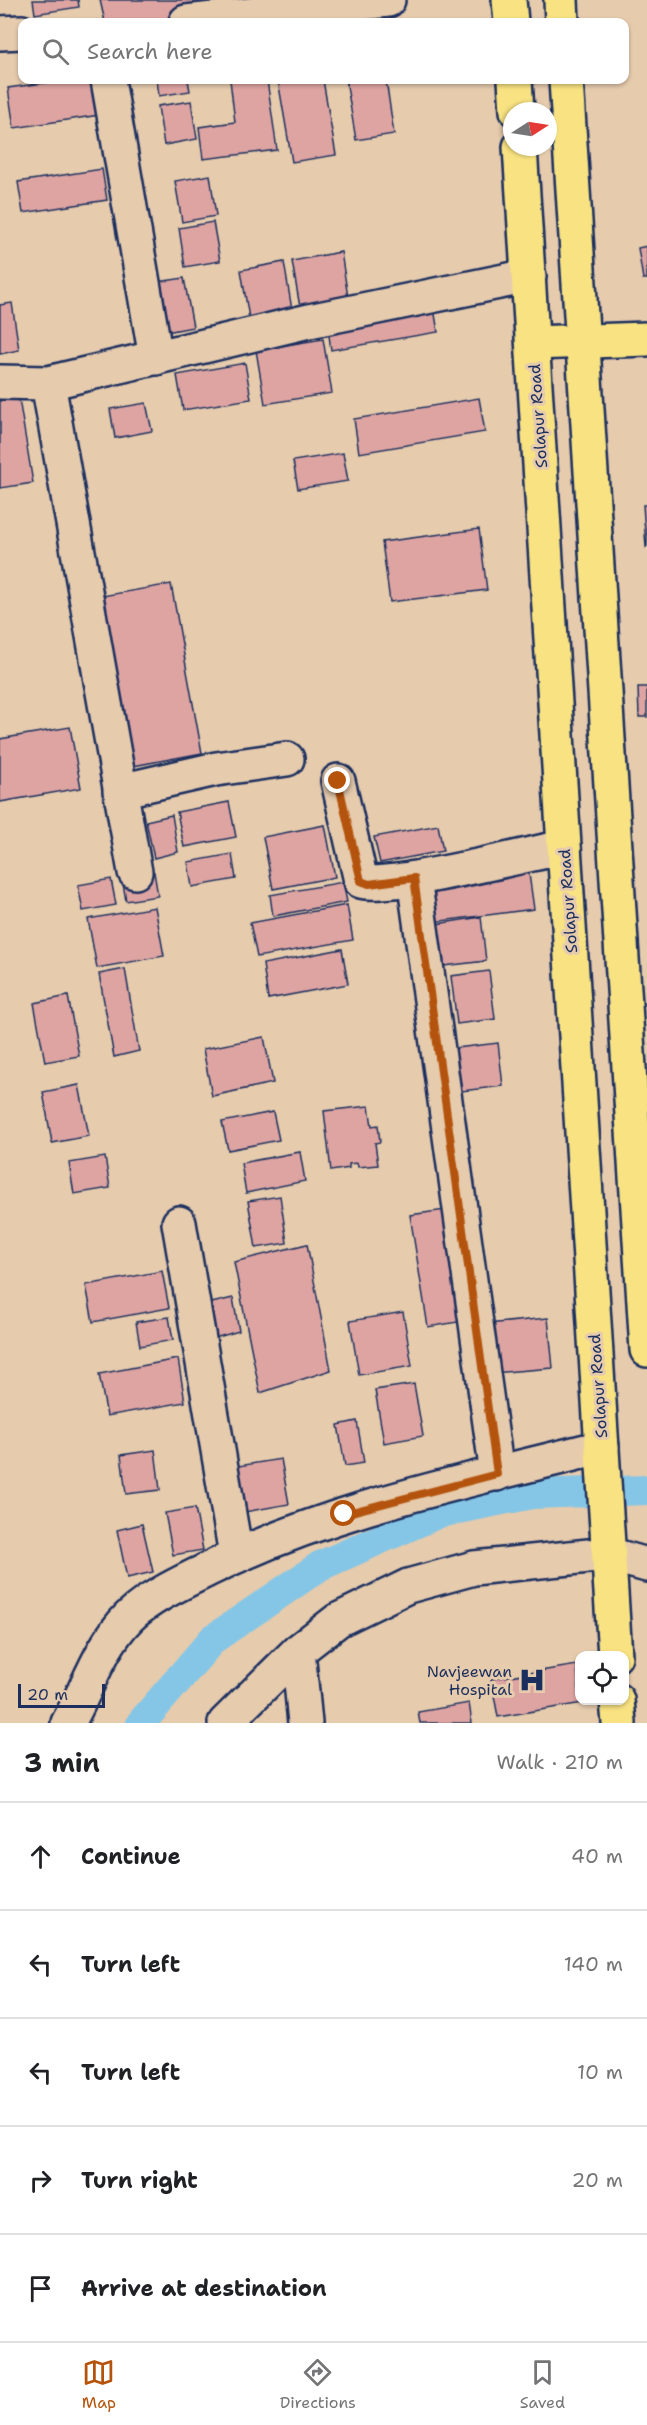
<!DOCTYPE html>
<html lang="en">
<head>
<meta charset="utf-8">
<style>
	:root { --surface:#fff; --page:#f6f6f6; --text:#202124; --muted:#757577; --line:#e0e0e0; --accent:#b45309 }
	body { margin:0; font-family:"Shantell Sans",sans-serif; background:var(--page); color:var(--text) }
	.controls { position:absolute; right:18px; bottom:18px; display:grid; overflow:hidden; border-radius:12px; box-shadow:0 2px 4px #0004 }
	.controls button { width:54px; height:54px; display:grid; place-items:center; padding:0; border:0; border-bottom:2px solid var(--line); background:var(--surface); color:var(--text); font:30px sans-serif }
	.compass { position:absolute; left:503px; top:102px; width:54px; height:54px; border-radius:50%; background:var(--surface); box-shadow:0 2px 4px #0004; rotate:78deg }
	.scale { position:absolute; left:18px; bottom:15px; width:87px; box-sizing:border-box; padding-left:6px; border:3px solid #1b2f5e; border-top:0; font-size:16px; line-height:21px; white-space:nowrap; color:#1b2f5e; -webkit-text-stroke:4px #e6cbad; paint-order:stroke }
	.stop { position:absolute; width:18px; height:18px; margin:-14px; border:4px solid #b45309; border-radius:50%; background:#fff }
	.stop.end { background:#b45309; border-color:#fff; box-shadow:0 2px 6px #0008 }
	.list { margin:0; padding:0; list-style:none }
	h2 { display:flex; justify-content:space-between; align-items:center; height:78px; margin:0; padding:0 24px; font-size:26px }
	h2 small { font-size:20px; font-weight:400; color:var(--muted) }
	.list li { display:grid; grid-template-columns:39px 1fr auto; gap:18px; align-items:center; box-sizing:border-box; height:108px; padding:0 24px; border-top:2px solid var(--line) }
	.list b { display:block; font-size:22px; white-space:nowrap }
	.list em { font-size:20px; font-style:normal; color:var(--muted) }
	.icon { flex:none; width:33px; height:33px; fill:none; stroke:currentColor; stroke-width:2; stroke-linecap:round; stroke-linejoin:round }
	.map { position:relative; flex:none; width:647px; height:1723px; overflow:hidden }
	.search { position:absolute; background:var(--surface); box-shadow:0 2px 4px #0004; left:18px; right:18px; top:18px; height:66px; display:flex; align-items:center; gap:15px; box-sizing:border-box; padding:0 21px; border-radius:12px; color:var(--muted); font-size:22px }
	.sheet { height:618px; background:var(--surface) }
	nav { display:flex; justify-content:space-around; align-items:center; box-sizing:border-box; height:84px; border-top:2px solid var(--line); background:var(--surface); font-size:16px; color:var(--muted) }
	nav a { display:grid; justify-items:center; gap:3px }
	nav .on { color:var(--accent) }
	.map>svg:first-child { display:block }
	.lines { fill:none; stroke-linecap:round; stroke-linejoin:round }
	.canal { stroke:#85c6e6; stroke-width:30 }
	.building { fill:#dea4a2; stroke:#1b2f5e; stroke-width:1.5 }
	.street-casing { stroke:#1b2f5e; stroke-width:38 }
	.primary-casing { stroke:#1b2f5e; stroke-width:38 }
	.highway-casing { stroke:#1b2f5e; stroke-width:38 }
	.street { stroke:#e6cbad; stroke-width:33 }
	.primary { stroke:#f8e281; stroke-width:33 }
	.highway { stroke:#f8e281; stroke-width:33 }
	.route { stroke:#b45309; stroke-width:8 }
	.labels { text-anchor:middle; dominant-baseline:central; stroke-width:6; stroke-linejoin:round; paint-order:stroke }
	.street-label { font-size:16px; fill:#1b2f5e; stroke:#e6cbad }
	.poi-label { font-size:16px; fill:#1b2f5e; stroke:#e6cbad; text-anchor:end }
</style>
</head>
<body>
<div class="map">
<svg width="647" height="1723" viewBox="0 0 647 1723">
	<rect width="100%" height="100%" fill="#e6cbad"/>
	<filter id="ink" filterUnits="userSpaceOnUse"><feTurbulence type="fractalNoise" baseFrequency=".0167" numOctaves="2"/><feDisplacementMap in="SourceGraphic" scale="12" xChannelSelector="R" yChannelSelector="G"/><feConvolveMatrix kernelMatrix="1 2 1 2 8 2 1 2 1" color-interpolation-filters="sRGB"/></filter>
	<g filter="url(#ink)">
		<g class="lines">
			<path class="canal" d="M141 1723 213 1639 320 1566 439 1513 532 1494 647 1490"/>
		</g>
		<path class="building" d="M33 0H78L79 7 35 14Z
			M100 0H275L276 6 165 22H105Z
			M376 16 377 22H337Z
			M65 80H101L106 114 14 128 8 88Z
			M157 80H188L190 91 159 96Z
			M230 80H267L277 150 203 159 199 127 235 122Z
			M278 80H323L336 155 292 162Z
			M346 80H386L394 134 356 140Z
			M191 101 197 139 164 145 158 106Z
			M102 169 107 200 23 213 18 182Z
			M210 175 216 216 182 222 175 181Z
			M213 222 220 261 185 267 179 228Z
			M647 246V279H643L638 248Z
			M341 252 349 304 301 313 292 261Z
			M284 262 293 316 250 324 241 270Z
			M184 278 193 327 166 332 158 282Z
			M12 303 19 350 0 354V305Z
			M433 303 438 332 331 350 327 321Z
			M323 339 332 393 265 404 256 350Z
			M245 363 251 399 183 410 177 375Z
			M18 393 33 483 0 488V396Z
			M479 398 485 432 359 453 354 419Z
			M146 403 152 431 115 438 110 409Z
			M343 453 348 481 298 489 293 461Z
			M643 505H647V546L646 547Z
			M479 529 487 590 390 602 382 542Z
			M171 584 202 753 133 766 102 596Z
			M638 687H647V717H639Z
			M70 727 81 788 0 802V739Z
			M229 802 236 837 184 847 177 812Z
			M172 815 178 852 154 858 146 821Z
			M325 825 335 877 273 889 263 837Z
			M438 825 443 851 380 863 374 837Z
			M232 854 236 879 192 887 188 862Z
			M528 867 534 909 433 922 429 890Z
			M154 872 158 896 126 901 122 878Z
			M111 879 116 905 83 911 78 885Z
			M343 882 347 902 273 916 270 895Z
			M347 905 353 940 257 957 250 923Z
			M155 907 164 956 97 968 88 919Z
			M481 917 486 961 435 967 430 925Z
			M342 949 348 984 268 999 263 964Z
			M125 969 139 1051 114 1057 99 974Z
			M489 971 495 1019 457 1024 451 976Z
			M68 996 79 1056 45 1062 34 1003Z
			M264 1037 273 1083 212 1096 203 1049Z
			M498 1043 503 1086 453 1092 448 1049Z
			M79 1085 89 1136 52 1143 43 1092Z
			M369 1106 372 1126 378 1125 380 1142 375 1143 378 1165 358 1167 357 1163 349 1164V1168L331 1171 324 1111Z
			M273 1112 279 1140 228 1150 222 1122Z
			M300 1152 305 1181 246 1193 241 1163Z
			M105 1157 110 1188 74 1194 69 1163Z
			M280 1196 287 1243 256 1248 248 1201Z
			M445 1210 464 1321 428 1327 410 1215Z
			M307 1244 331 1370 260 1393 234 1262Z
			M162 1271 169 1308 93 1322 86 1285Z
			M233 1298 239 1331 211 1339 203 1305Z
			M403 1312 412 1366 359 1375 350 1321Z
			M169 1317 173 1340 140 1346 136 1322Z
			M548 1318 553 1368 492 1373 487 1324Z
			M178 1359 185 1402 107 1416 99 1374Z
			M414 1384 423 1436 384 1443 375 1390Z
			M357 1421 364 1463 345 1466 338 1425Z
			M155 1450 160 1490 126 1494 121 1455Z
			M281 1459 289 1504 239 1513 232 1467Z
			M195 1508 203 1550 173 1555 165 1513Z
			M142 1524 153 1572 127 1578 117 1530Z
			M577 1665 580 1700 583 1703 498 1717 491 1679Z
			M469 1703 472 1723H420L418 1712Z"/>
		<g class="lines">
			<g class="street-casing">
				<path id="street" d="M186 22 388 0
					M0 33 22 32
					M108 80 156 358
					M0 382 48 383 309 321 529 276
					M48 383 135 872
					M338 781 361 881C386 890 529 854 564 847
					M120 791 216 769 287 759
					M414 878 497 1474
					M179 1223 236 1555
					M298 1651 305 1723
					M68 1723C88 1688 100 1646 129 1617 150 1597 181 1583 207 1570 331 1508 468 1481 602 1447
					M225 1723 298 1651 338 1620 408 1586 474 1568 608 1554 647 1565"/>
			</g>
			<g class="primary-casing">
				<path id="primary" d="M533 343 647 339"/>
			</g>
			<g class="highway-casing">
				<path id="highway" d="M509 0 511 22
					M561 0 562 22
					M515 80 517 111
					M566 80 647 1350
					M520 147 615 1656
					M617 1700 619 1723"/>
			</g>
			<use href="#street" class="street"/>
			<use href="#primary" class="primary"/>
			<use href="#highway" class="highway"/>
		</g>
	</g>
	<g class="lines" filter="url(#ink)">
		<path class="route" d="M338 781 361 881 369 884 414 878 497 1474 344 1514"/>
	</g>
	<defs>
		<g id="hospital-bare" transform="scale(2.07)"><path d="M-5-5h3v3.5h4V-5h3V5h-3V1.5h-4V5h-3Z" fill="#1b2f5e" stroke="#e6cbad" stroke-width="2.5" paint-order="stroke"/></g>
	</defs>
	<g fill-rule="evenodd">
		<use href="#hospital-bare" x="532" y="1680"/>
	</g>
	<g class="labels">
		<g class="street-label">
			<text transform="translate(538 416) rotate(-94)">Solapur Road</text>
			<text transform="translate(568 901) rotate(-94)">Solapur Road</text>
			<text transform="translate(598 1386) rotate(-94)">Solapur Road</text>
		</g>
		<g class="poi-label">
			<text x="512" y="1671">Navjeewan<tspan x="512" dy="18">Hospital</tspan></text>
		</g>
	</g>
</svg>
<div class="controls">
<button><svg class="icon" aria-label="locate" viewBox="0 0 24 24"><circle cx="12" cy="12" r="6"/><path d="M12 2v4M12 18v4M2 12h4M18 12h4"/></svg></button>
</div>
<svg class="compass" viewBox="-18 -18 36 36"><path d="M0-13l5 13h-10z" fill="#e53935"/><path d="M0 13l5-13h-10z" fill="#757577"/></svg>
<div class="scale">20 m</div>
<div class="stop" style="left:344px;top:1514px"></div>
<div class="stop end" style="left:338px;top:781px"></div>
<div class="search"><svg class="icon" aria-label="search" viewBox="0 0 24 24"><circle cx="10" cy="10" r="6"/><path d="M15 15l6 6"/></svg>Search here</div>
</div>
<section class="sheet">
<h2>3 min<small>Walk · 210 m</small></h2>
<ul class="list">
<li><svg class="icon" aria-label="ahead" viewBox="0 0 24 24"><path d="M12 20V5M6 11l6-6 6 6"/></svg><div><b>Continue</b></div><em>40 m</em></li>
<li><svg class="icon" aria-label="left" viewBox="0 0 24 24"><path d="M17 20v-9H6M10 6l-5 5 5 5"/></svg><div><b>Turn left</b></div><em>140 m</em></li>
<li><svg class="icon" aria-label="left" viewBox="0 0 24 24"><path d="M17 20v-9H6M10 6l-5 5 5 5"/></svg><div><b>Turn left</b></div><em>10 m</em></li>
<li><svg class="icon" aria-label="right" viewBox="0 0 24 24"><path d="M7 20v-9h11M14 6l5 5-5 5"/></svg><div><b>Turn right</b></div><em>20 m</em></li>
<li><svg class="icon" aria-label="arrive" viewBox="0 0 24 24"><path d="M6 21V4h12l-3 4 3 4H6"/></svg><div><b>Arrive at destination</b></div></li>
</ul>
</section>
<nav>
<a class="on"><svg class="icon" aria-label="map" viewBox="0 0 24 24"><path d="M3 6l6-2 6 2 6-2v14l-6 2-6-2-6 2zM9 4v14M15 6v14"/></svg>Map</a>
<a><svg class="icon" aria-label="directions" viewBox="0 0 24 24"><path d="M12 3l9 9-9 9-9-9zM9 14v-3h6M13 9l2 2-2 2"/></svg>Directions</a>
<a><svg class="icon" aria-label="saved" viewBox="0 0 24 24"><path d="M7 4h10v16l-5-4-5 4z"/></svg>Saved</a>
</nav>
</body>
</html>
